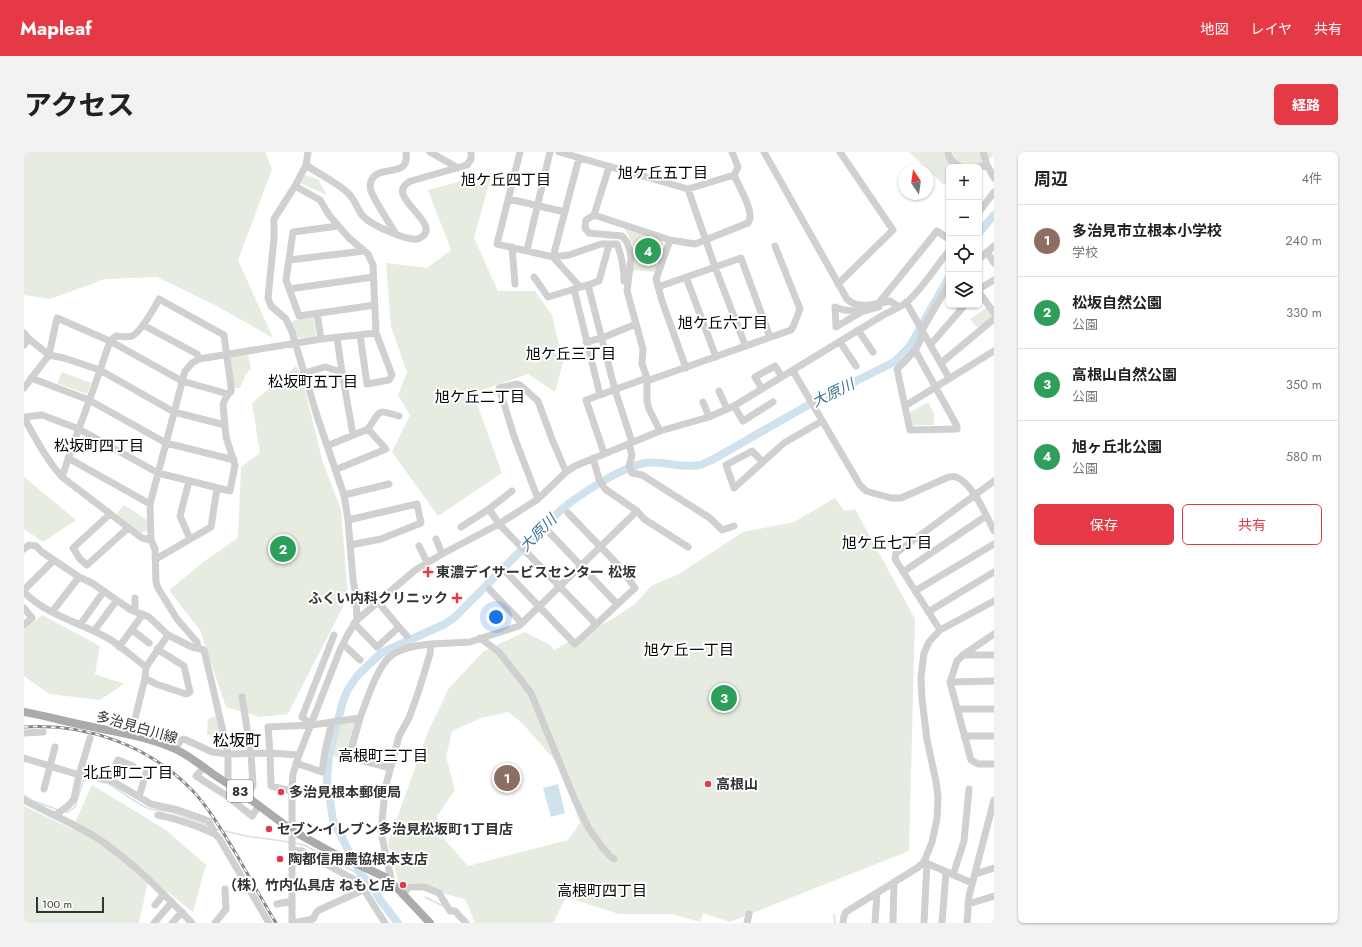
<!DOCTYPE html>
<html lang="ja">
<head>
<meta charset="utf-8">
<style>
	:root { --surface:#fff; --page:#f2f2f2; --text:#202124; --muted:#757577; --line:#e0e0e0; --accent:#e63946 }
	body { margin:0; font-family:Jost,"Noto Sans JP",sans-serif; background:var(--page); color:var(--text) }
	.controls { position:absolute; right:12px; top:12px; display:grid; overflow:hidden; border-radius:6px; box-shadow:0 1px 3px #0004 }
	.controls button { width:36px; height:36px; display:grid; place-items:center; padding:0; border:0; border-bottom:1px solid var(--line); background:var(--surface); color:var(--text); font:20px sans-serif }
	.compass { position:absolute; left:874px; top:12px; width:36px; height:36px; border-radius:50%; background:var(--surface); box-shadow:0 1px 3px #0004; rotate:347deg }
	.scale { position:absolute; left:12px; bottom:10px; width:68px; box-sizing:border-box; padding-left:4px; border:2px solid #333; border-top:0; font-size:11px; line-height:14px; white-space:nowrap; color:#333; -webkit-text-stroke:3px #fff; paint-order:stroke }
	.you { position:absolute; left:472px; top:465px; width:14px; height:14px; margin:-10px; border:3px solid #fff; border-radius:50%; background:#1a73e8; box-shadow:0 0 0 6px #1a73e833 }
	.badge { display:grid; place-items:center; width:26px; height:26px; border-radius:50%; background:var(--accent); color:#fff; font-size:13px; font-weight:700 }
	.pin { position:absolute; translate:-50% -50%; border:2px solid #fff; box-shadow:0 1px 4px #0006 }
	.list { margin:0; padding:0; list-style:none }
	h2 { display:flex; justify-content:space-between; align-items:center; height:52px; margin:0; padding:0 16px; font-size:17px }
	h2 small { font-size:13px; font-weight:400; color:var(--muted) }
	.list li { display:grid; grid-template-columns:26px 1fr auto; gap:12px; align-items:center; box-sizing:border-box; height:72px; padding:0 16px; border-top:1px solid var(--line) }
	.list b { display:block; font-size:15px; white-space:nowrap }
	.list p { margin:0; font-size:13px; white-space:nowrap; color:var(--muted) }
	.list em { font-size:13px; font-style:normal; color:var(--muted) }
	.actions { display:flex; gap:8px; padding:12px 16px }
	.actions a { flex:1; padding:9px 0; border:1px solid var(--accent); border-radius:6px; text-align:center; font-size:14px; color:var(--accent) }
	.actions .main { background:var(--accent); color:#fff }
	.icon { flex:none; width:22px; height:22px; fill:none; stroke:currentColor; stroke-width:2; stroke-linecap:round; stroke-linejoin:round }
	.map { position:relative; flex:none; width:970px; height:771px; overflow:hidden; border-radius:6px }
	header { display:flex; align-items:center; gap:24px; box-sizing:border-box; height:56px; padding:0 20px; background:var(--accent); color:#fff }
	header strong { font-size:19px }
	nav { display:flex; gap:22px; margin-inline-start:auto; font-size:14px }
	.intro { display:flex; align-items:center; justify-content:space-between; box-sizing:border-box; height:96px; padding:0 24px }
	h1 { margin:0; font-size:28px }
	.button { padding:10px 18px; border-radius:6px; background:var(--accent); color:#fff; font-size:14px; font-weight:700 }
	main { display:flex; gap:24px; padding:0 24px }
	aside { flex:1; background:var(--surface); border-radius:6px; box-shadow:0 1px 3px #0004 }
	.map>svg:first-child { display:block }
	.green { fill:#e6ecdf; fill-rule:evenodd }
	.water { fill:#cfe2ee }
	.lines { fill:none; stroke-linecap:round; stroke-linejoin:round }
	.stream { stroke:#cfe2ee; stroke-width:1.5 }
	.river { stroke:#cfe2ee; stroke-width:8 }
	.minor { stroke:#d0d0d0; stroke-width:7 }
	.major { stroke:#ababab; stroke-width:8 }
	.rail-casing { stroke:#888; stroke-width:3 }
	.rail { stroke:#fff; stroke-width:1.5; stroke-dasharray:4.5; stroke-linecap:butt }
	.poi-dot { fill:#e63946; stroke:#fff; stroke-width:1.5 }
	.labels { text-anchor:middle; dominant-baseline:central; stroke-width:4; stroke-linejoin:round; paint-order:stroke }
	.shield { fill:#fff; stroke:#707070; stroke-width:1 }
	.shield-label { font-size:13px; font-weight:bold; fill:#333 }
	.poi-label { font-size:14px; font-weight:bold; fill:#333; stroke:#fff; text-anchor:start }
	.street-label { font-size:14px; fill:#333; stroke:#fff }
	.neighbourhood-label { font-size:15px; fill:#000; stroke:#fff }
	.water-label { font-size:15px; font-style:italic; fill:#3f7597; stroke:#fff }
	.quarter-label { font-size:16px; fill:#000; stroke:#fff }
</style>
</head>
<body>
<header>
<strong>Mapleaf</strong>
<nav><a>地図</a><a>レイヤ</a><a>共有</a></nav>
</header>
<div class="intro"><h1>アクセス</h1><a class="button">経路</a></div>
<main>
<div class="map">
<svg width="970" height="771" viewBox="0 0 970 771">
	<rect width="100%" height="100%" fill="#fff"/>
	<path class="green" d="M0 0H241L248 17 214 108 249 186 193 154 133 125 81 127 26 147 0 143Z
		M885 0H969V4L950 15H925V30L920 33Z
		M468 21 450 86 474 139H511L528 163 539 210 531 240 504 222 449 241 478 321 414 364 368 300 386 263 374 243 383 220 367 175 362 111 403 116 427 98 404 38Z
		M281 23 294 27 303 43 276 31Z
		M600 75 638 88 639 90 632 120 608 118 610 95Z
		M963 155 969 166 955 177 946 167Z
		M289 166 290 167 292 182 290 185 275 186 273 185 267 172 270 168Z
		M224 203 227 217 222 222 216 236H210L206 207 208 204Z
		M272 214 277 223 299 311 317 357 324 445 264 562 236 565 202 555 176 478 161 459 145 438 182 408 214 386 217 315 236 301 228 251Z
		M38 220 67 231 63 242 33 231Z
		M904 250 910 261V273H888L885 261Z
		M0 325 52 368 19 390 0 377Z
		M811 346 820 359 831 357 891 467 885 699 706 770 679 761 676 770 648 762H595L542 745 529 771H451L441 747 396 736 395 731 375 732 364 691 404 580 425 536 460 499 501 480 526 493 530 498 590 466 611 452 627 434 655 422 719 380 770 370ZM484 560 498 571 536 614 556 671 544 688 444 714 412 678 413 664 431 638 422 605 428 579 457 566Z
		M100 353 123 368 124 378 117 381 93 362Z
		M18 463 76 494 71 522 100 532 76 548 25 542 0 524V478Z
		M192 564 199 590 183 582 184 567Z
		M333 568 322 608 308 604 315 571Z
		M68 633 142 678 182 713 169 760 125 725 115 771H0V654L48 677Z"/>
	<path class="water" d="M534 632 541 661 527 665 519 636Z"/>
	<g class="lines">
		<path class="stream" d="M85 632 117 653 126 657 147 660 170 668 185 674
			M0 643 9 649 35 658
			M42 659 44 660 51 655 59 629 67 627 81 631
			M192 677 222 684 265 690
			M271 691 282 694 337 723
			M401 745 421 755
			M810 762 811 771"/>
		<path class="river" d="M955 81 970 63
			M374 771 357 749 346 731 337 723 309 668 303 628 305 603 319 549 324 537 334 523 357 501 421 472 431 465 537 358C554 343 598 315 621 311 639 308 658 317 676 313 680 312 684 309 688 308L784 253 870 210 886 194 925 125"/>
		<path class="minor" d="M284 0 282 13 271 34 250 67V86L244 146 247 154 262 167 268 180 293 264 320 343 324 368 329 427 332 445 333 468
			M406 0 434 16
			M496 0 473 92 529 105 556 135 564 133 591 238 608 290
			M535 0 664 37 691 115 721 193
			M708 0 714 15 710 23
			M740 0 823 147C834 158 852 152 866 149L875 155
			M924 0C924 8 931 12 937 15
			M959 0 963 13 970 26
			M555 6 529 105 545 103 577 92H593C598 105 600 115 600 129
			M282 13C295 22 312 30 323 40 330 46 333 56 338 63 345 72 387 92 396 86 422 72 356 43 387 29L443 13 447 7V0
			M585 15 570 63 562 68 561 76 565 81 598 84 603 90 606 99 607 107 603 139 619 197 618 212 623 226V249L625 257 636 279
			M954 15 963 13
			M271 34 296 48 305 63 325 86 344 102 349 113 352 181 368 223 365 228 343 232 336 183
			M485 47 541 60
			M955 60 970 40
			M570 63 646 88 632 127 638 149 662 216
			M314 74 269 80 262 128 275 164 351 153
			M372 82C365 70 351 50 347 39 346 35 346 30 348 27 357 12 386 27 382 0
			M646 88 671 92 724 71C732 61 714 33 710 23L664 37
			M488 95 491 132
			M503 98 526 0
			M963 100 970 111
			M955 107 970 94
			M265 108 340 99
			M510 125 524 145 554 136
			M662 125 692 205
			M814 132 869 78 816 0
			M564 133 575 129 585 93
			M634 135 717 106 746 185
			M265 137 349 125
			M550 137 576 243
			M955 137 970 128
			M955 140 970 161
			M882 150 925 226
			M854 152 913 79 925 87
			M837 160 820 158 811 155 812 175 837 160 855 155
			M293 161 297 187
			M119 173 173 202 175 207
			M834 178 849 200
			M0 181 5 187 25 203 40 206 76 218 150 260 201 273
			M313 186 318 220
			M562 190 578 186 612 172
			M816 190 832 214
			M907 192 941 153
			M0 193 5 187
			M891 198 933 274V277L886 278 873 217C884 206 898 195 898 178L925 132
			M917 211 970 167
			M769 219 836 333 842 339 867 346H877L920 327C924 325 928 324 932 325 948 330 963 365 970 379
			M280 221 301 215 318 220 329 283
			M7 226 65 248 142 291 210 308
			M623 229 767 178 769 175 776 157 751 94
			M0 236 25 203 33 166 86 189 158 229 204 242
			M738 237 731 225 751 214 758 225
			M695 239 703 257
			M679 250 685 265
			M710 254 719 269 749 250
			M881 254 970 199
			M0 265 18 263 55 277 134 321 206 339 211 313 202 285 199 252 204 242 207 240V235L200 183 135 147C131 155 116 181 108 184 104 186 96 184 92 184L86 189C71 235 53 280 38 325
			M0 266C12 287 22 307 38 325L118 386 127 388
			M344 277C357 258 353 257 375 264
			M605 292 608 303 605 314 608 321 618 323 686 366 698 378 710 374
			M303 294 344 277 362 297 311 318
			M580 301 562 248 623 226
			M44 306 126 352
			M739 310 728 299 702 313 710 336 760 291 798 269
			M165 329 156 364 166 387
			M320 343 365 332
			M514 347 491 287 475 236 493 232 496 233 514 249 528 287 542 320
			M465 357 475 372 572 472
			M613 359 620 367 664 395
			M86 362 49 396 56 407 63 413 104 376
			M324 368 393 352 397 371 357 387 326 393
			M437 375 465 357 488 339
			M523 378 593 452
			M412 387 418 402
			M395 394 403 410
			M0 397 5 393 12 394 18 400 55 425 68 431 107 458 125 465 144 483 168 495 180 498 202 592 204 602V632
			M132 407 187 375 193 336
			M482 420 551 492 611 436 595 414 544 361
			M879 420 962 364
			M465 437 497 470
			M0 438 30 408
			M891 439 970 392
			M0 440C23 464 59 471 87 488 99 496 110 506 122 515
			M111 446V459
			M0 456 8 466 0 473
			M28 460 55 425
			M904 460 970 420
			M330 471 353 495 375 475 354 450
			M56 473 80 439
			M375 475 383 484
			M108 478 125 491
			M916 478 871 407 872 401 970 329
			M70 479 93 448
			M970 482 939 503 933 509 926 530 947 608 954 612H970
			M456 486 475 500 507 541 551 648 564 675 578 695 586 704 590 707
			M319 492 336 508
			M95 495 119 462
			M174 496 173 490 153 467 134 436 132 430 131 397 127 388 126 352 161 219 168 211 175 207 297 187 352 181
			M939 503H970
			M121 526 132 532 162 542 166 540 160 514 133 497
			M926 530 970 529
			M218 545 227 601 229 633 222 644
			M933 557H970
			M336 566C342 550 354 512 368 503 378 496 395 493 407 492
			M288 573 278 565 310 483
			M0 581 19 580
			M107 583 121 526 122 515 144 483
			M940 584H970
			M151 597 157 588 160 587 188 600 204 602 246 601 275 603
			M0 606 55 623H67L90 630 127 652 154 658 185 669 191 682 195 686 245 771
			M272 611 298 620 301 599 308 570
			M180 615 172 624 203 644 228 664 235 653
			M85 628 94 608 109 614
			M20 637 31 595
			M268 639 247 634 246 601 244 575 288 573 336 566 325 605 366 616
			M115 645 123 618
			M0 648C24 661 49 671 73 686 109 710 138 740 168 771
			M32 663 45 653 50 647 55 623 66 586
			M134 663C154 667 172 673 191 682
			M268 698 278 699 331 728 337 733 361 771
			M900 710 948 731
			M951 722 970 716
			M929 723 940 689 945 637
			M368 731 357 680 361 637 375 584 385 566 394 541 406 502 407 492 446 490 495 474 613 359 581 337 575 327 569 306
			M379 743 385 735H400L415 741 426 759H431L442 771
			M253 752 268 749
			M944 752 970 744
			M131 753 140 742
			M130 771 148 750
			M148 771 158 760
			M191 771 202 757 201 737
			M268 771V635L269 622 275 603 316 498 324 482 333 468 390 419 418 402 475 372 514 347 542 320 551 314 636 279 685 265 710 254 861 162C869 158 877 155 883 150 900 135 911 115 925 99
			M268 771 289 767 292 761 295 758 339 738
			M723 771 725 762
			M819 771 820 764 822 760 893 716 900 710 908 690 913 667 914 645 912 629 903 588 898 547 897 525 900 501 905 490 916 478 970 449
			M851 771 853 741
			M869 771 870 730
			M900 771 903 711
			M918 771 922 720
			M943 771 945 744 970 648"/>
		<path class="major" d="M0 560C23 564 46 571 69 575 96 581 126 585 151 597 173 607 189 625 210 635L269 679 311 702 361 725 373 736 406 771"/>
		<g class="rail-casing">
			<path id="rail" d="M0 575C62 571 124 593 168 638 185 656 198 679 211 700 225 724 238 748 252 771"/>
		</g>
		<use href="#rail" class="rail"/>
	</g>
	<g class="poi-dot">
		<path d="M402 414h4v4h4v4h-4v4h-4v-4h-4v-4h4z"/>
		<path d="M431 440h4v4h4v4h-4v4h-4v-4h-4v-4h4z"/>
		<circle cx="684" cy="632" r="4"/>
		<circle cx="257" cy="640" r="4"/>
		<circle cx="245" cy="677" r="4"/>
		<circle cx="256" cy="707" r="4"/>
		<circle cx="379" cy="733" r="4"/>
	</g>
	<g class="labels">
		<rect class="shield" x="203" y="628" width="26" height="22" rx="3"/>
		<g class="shield-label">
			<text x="216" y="639">83</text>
		</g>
		<g class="poi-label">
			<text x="412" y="420">東濃デイサービスセンター 松坂</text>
			<text x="424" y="446" text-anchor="end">ふくい内科クリニック</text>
			<text x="692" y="632">高根山</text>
			<text x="265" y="640">多治見根本郵便局</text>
			<text x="253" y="677">セブン-イレブン多治見松坂町１丁目店</text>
			<text x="264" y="707">陶都信用農協根本支店</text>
			<text x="371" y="733" text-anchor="end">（株）竹内仏具店 ねもと店</text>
		</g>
		<g class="street-label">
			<text transform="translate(113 575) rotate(16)">多治見白川線</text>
		</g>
		<g class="neighbourhood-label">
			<text x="639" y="21">旭ケ丘五丁目</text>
			<text x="482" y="28">旭ケ丘四丁目</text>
			<text x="699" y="171">旭ケ丘六丁目</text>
			<text x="547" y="202">旭ケ丘三丁目</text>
			<text x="289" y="230">松坂町五丁目</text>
			<text x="456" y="245">旭ケ丘二丁目</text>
			<text x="75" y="294">松坂町四丁目</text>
			<text x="863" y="391">旭ケ丘七丁目</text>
			<text x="665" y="498">旭ケ丘一丁目</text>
			<text x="359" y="604">高根町三丁目</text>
			<text x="104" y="621">北丘町二丁目</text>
			<text x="578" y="739">高根町四丁目</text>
		</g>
		<g class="water-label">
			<text transform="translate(809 241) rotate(-26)">大原川</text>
			<text transform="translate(514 381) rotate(-45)">大原川</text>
		</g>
		<g class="quarter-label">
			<text x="213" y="588">松坂町</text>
		</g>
	</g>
</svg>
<div class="controls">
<button>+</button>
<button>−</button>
<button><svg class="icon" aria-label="locate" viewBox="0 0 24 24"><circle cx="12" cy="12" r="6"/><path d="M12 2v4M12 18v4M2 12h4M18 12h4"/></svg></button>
<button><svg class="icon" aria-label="layers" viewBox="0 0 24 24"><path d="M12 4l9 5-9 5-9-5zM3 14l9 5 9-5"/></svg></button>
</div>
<svg class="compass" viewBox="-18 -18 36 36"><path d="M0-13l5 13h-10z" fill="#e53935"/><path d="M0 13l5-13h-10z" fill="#757577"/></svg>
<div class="scale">100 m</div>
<div class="you"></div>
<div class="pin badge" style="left:483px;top:626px;background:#8d6e63">1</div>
<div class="pin badge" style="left:259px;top:397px;background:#2e9e5b">2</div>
<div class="pin badge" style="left:700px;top:546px;background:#2e9e5b">3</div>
<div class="pin badge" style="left:624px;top:99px;background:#2e9e5b">4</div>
</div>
<aside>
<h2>周辺<small>4件</small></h2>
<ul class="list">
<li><span class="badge" style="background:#8d6e63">1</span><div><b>多治見市立根本小学校</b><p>学校</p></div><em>240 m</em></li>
<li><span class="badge" style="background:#2e9e5b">2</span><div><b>松坂自然公園</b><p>公園</p></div><em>330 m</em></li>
<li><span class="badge" style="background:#2e9e5b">3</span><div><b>高根山自然公園</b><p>公園</p></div><em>350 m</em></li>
<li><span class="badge" style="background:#2e9e5b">4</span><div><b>旭ヶ丘北公園</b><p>公園</p></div><em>580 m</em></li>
</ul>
<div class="actions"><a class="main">保存</a><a>共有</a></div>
</aside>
</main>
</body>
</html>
